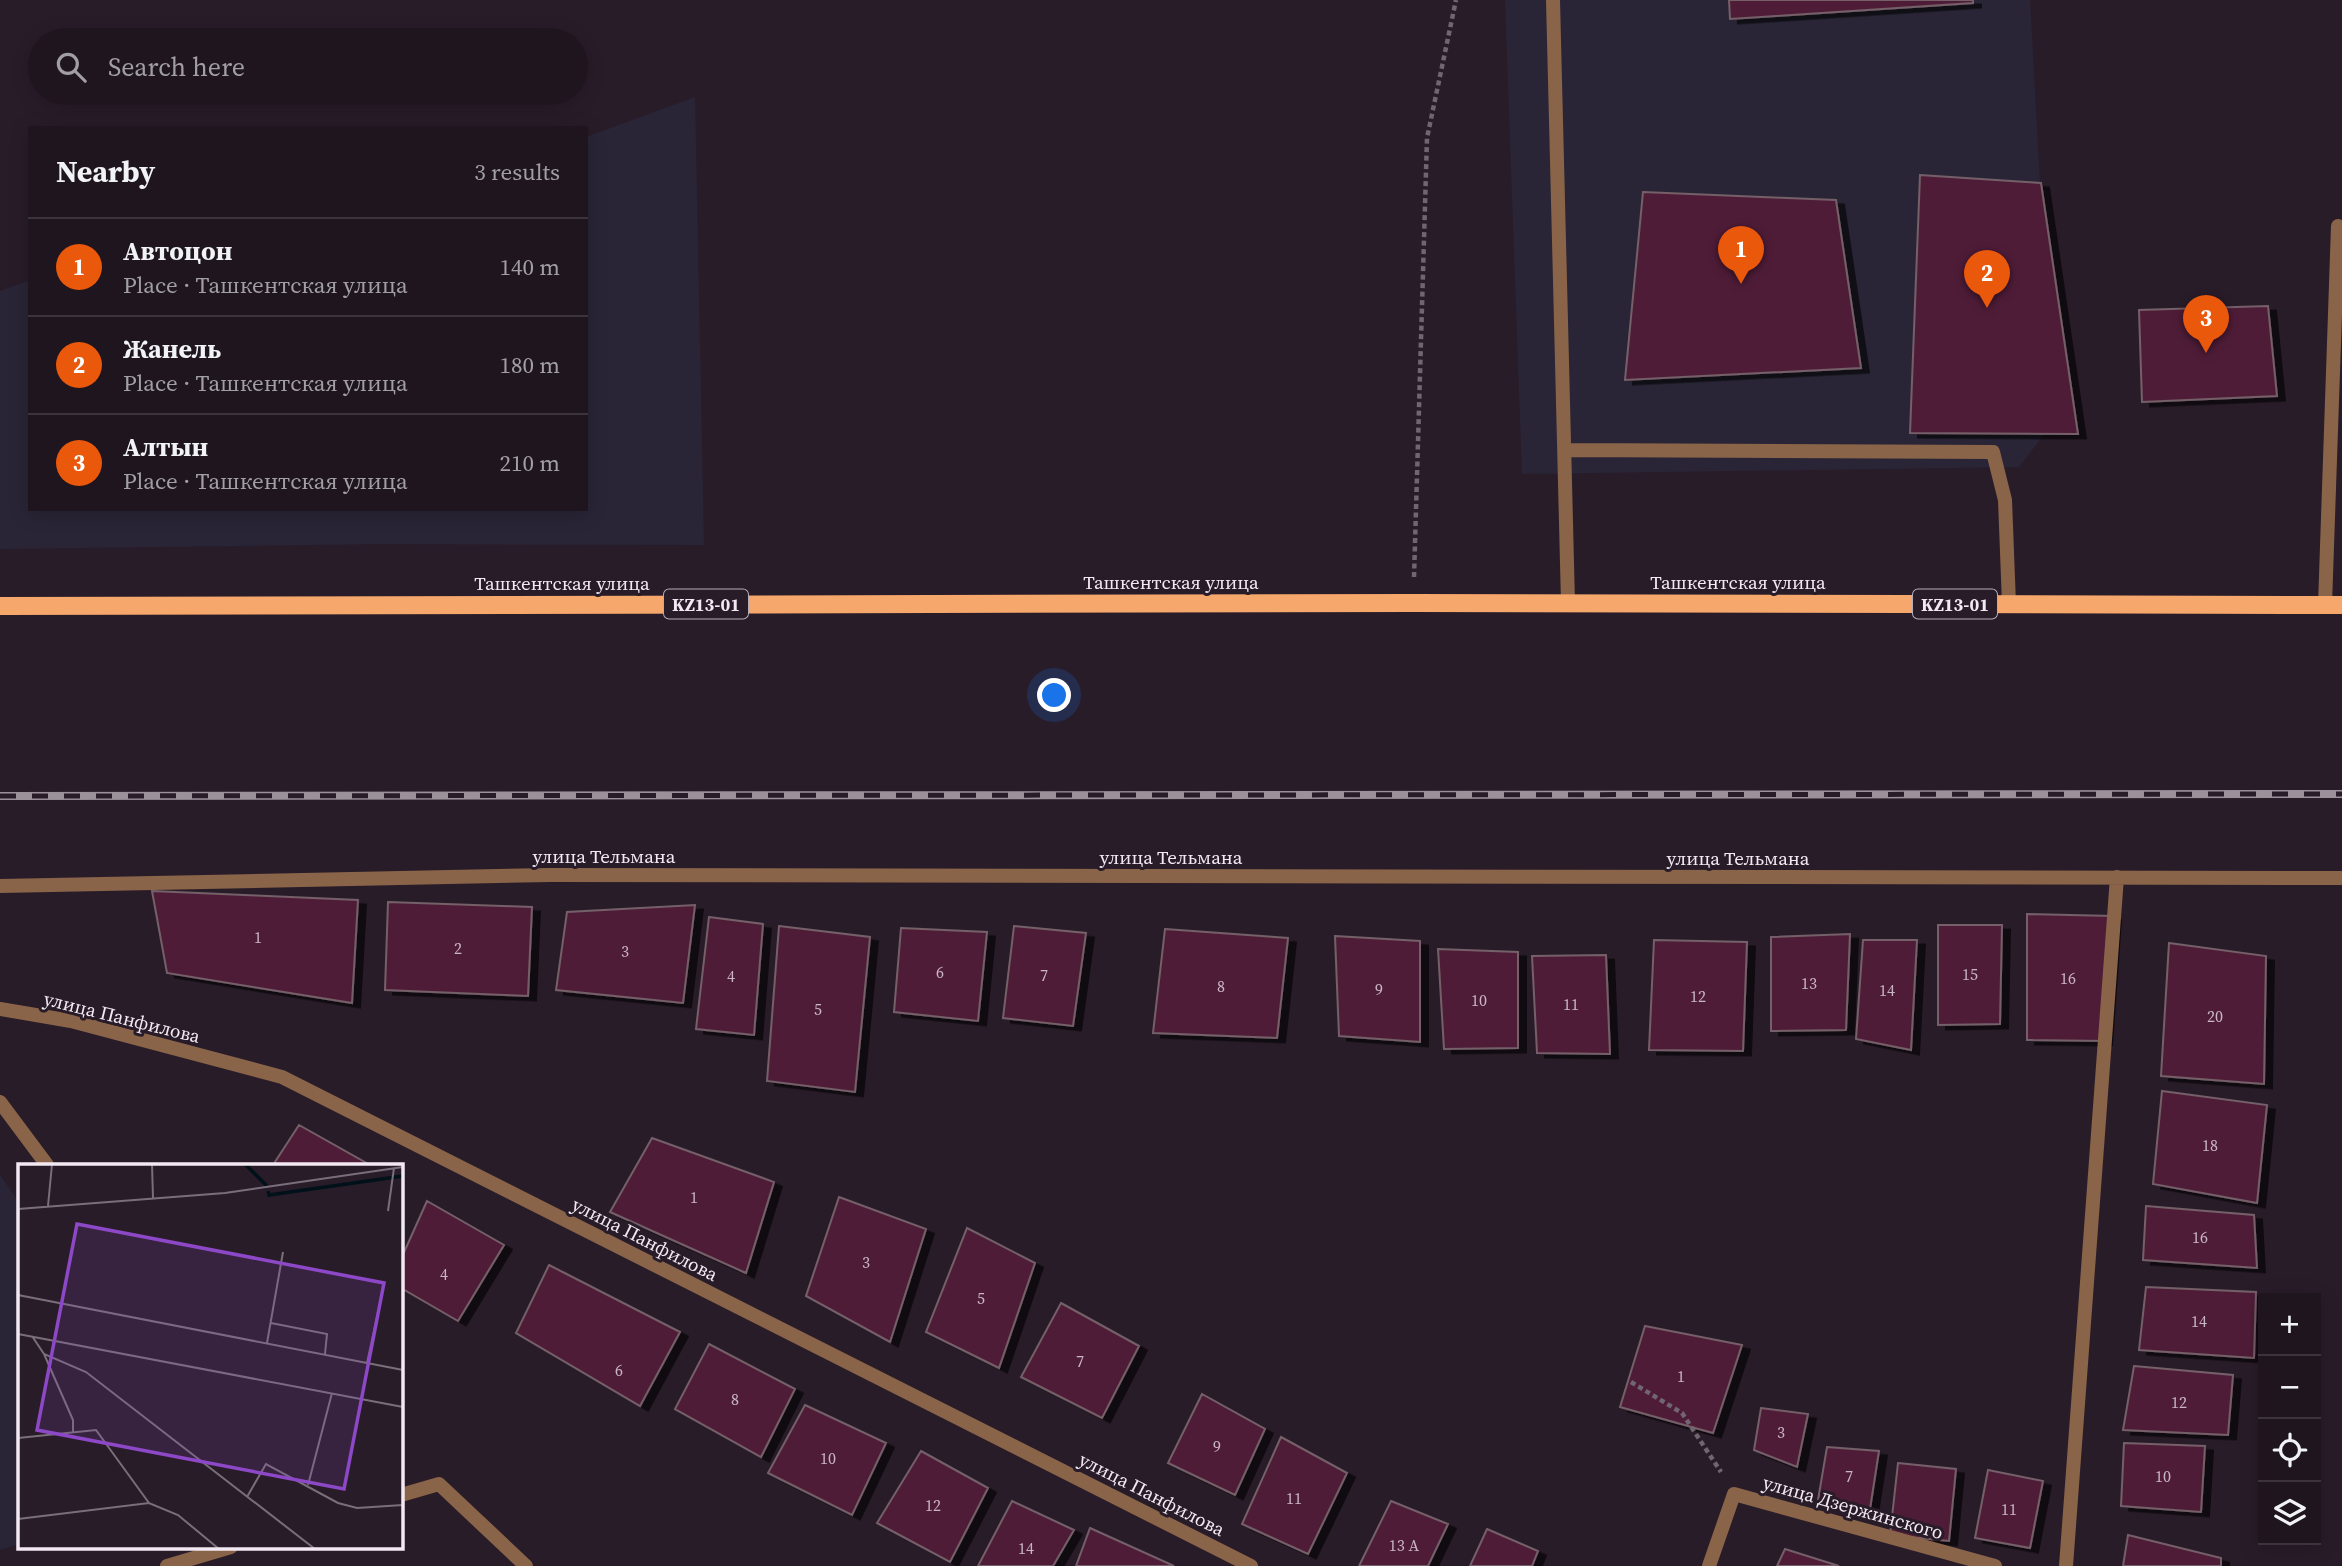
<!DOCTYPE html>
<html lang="en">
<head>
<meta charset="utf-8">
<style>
	:root { --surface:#1f151f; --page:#271e28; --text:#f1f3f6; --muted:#a19fa4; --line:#3c343d; --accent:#ea580c }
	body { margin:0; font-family:"Source Serif 4",serif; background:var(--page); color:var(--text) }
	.controls { position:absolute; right:21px; bottom:21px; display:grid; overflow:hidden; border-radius:0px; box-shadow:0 4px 18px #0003 }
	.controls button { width:63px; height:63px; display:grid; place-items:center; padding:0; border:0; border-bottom:2px solid var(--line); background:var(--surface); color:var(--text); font:35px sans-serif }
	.you { position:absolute; left:1055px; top:696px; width:24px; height:24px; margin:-18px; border:5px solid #fff; border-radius:50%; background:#1a73e8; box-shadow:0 0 0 10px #1a73e833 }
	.badge { display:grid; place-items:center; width:46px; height:46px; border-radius:50%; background:var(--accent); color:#fff; font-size:23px; font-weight:700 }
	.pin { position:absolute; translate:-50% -58px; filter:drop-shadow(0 2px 4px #0008) }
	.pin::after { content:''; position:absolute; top:37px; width:24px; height:21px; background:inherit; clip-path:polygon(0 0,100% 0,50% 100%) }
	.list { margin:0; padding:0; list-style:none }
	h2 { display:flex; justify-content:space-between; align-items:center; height:91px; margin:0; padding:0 28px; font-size:30px }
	h2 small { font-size:23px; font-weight:400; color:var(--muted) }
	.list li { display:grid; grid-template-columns:46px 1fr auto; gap:21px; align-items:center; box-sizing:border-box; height:98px; padding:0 28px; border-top:2px solid var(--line) }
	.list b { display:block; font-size:26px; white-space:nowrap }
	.list p { margin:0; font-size:23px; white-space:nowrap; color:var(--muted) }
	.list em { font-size:23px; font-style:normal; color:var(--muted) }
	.icon { flex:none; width:38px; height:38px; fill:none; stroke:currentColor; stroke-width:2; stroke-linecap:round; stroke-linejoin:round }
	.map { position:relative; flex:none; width:2342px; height:1566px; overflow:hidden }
	.search { position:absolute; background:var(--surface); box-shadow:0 4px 18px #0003; left:28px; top:28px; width:560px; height:77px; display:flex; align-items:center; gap:18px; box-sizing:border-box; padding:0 24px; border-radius:38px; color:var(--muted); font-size:26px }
	.panel { position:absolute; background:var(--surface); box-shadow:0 4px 18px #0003; left:28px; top:126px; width:560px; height:385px; border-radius:0px }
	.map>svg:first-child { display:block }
	.industrial { fill:#292536 }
	.building { fill:#4f1e37; stroke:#745f68; stroke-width:2; filter:url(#shadow) }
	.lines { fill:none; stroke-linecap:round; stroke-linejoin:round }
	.path { stroke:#706570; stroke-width:4.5; stroke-dasharray:5 3.5; stroke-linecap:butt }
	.lane { stroke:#8a6449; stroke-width:14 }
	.street { stroke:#8a6449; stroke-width:14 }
	.primary { stroke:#f5a76c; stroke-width:18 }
	.rail-casing { stroke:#9b919b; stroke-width:8 }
	.rail { stroke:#291c29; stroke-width:5; stroke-dasharray:16; stroke-linecap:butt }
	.labels { text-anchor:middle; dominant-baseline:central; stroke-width:6; stroke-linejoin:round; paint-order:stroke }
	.number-label { font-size:16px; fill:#c9b6c3 }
	.shield { fill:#291c29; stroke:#b6acb6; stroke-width:2 }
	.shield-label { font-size:18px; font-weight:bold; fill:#f2e9f2 }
	.street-label { font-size:19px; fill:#f2e9f2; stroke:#291c29 }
	.inset-river { fill:none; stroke:#00111a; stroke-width:3.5 }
	.inset-road { fill:none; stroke:#796e79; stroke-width:2 }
	.view { fill:#8d48c7; fill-opacity:0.15; stroke:#8d48c7; stroke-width:3.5 }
	.inset-edge { fill:none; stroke:#f2e9f2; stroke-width:3.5 }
</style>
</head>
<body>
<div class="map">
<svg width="2342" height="1566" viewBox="0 0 2342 1566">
	<defs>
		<filter id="shadow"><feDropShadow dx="8" dy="4.5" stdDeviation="0" flood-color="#0009"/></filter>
	</defs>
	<rect width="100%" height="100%" fill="#291c29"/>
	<path class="industrial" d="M1505 0H2030L2053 423 2019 467 1522 474Z
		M695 97 704 545 380 544 0 549V291L30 280V509H586V137Z
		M0 1175 19 1202V1544L0 1550Z"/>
	<path class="building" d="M1729 0H1973V3L1730 19Z
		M1920 175 2041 183 2078 434 1910 433Z
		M1643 192 1836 200 1861 368 1625 380Z
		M2268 306 2277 396 2142 402 2139 310Z
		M152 891 358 900 352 1003 167 973Z
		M388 902 532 907 528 996 385 990Z
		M695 905 683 1003 556 990 567 912Z
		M2027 914 2113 916 2104 1041 2027 1040Z
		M709 917 763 924 754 1035 696 1029Z
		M1938 925H2002L2000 1024 1938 1025Z
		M779 926 870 937 855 1092 767 1081Z
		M1014 926 1086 933 1073 1026 1003 1018Z
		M901 928 987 932 978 1021 894 1012Z
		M1165 929 1288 938 1277 1038 1153 1033Z
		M1850 934 1846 1030 1771 1031V937Z
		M1335 936 1420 941V1042L1339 1036Z
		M1654 940 1747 942 1743 1051 1649 1050Z
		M1863 940H1917L1911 1050 1856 1039Z
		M2169 943 2266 956 2264 1084 2161 1076Z
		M1438 949 1518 952V1048L1444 1049Z
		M1606 955 1610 1054 1537 1053 1532 956Z
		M2162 1091 2267 1105 2257 1203 2153 1184Z
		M299 1125 370 1165H273Z
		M652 1138 774 1182 746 1273 610 1212Z
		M839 1197 926 1229 890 1342 806 1296Z
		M427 1201 504 1245 458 1321 401 1288V1259Z
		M2146 1206 2254 1215 2257 1268 2143 1260Z
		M967 1228 1035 1263 999 1368 926 1332Z
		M549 1265 680 1332 640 1406 516 1333Z
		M2146 1287 2256 1292 2254 1358 2139 1350Z
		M1061 1303 1139 1346 1102 1418 1021 1377Z
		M1645 1326 1742 1345 1713 1433 1620 1407Z
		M709 1344 795 1389 761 1457 675 1409Z
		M2134 1366 2233 1375 2228 1435 2123 1430Z
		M1202 1394 1265 1429 1235 1495 1168 1463Z
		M805 1405 886 1443 852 1515 768 1473Z
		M1761 1408 1808 1414 1797 1467 1754 1450Z
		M1281 1437 1347 1473 1308 1554 1242 1524Z
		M2124 1443 2205 1446 2201 1512 2121 1506Z
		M1827 1447 1879 1451 1870 1509 1818 1500Z
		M921 1451 988 1488 950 1562 877 1523Z
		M1898 1463 1956 1469 1949 1541 1890 1535Z
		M1988 1470 2043 1481 2030 1548 1975 1538Z
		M1012 1501 1074 1530 1053 1566H978Z
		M1391 1501 1448 1524 1428 1566H1359Z
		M1090 1528 1174 1566H1076Z
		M1487 1529 1538 1551 1532 1566H1470Z
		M2128 1535 2221 1558V1566H2123Z
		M1785 1549 1839 1566H1777Z"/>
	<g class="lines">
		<path class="path" d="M1414 577 1427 138 1456 0
			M1631 1382 1682 1413 1721 1472"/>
		<path class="lane" d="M1553 0 1568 603
			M1566 450 1993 452 2005 500 2009 604
			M2325 605 2338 226"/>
		<path class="street" d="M0 886 550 875 2342 878
			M0 1009 71 1021 282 1077 1251 1566
			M0 1102 47 1165
			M401 1495 439 1484 526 1566
			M167 1566 231 1547
			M1709 1566 1734 1494 1995 1566
			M2066 1566 2117 877"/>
		<path class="primary" d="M0 606 1413 603 2342 605"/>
		<g class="rail-casing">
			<path id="rail" d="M0 796 2342 794"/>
		</g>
		<use href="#rail" class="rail"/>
	</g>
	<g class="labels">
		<g class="number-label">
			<text x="258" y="937">1</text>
			<text x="458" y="948">2</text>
			<text x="625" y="951">3</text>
			<text x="940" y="972">6</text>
			<text x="1970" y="974">15</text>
			<text x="1044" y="975">7</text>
			<text x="731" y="976">4</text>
			<text x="2068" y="978">16</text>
			<text x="1809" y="983">13</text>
			<text x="1221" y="986">8</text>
			<text x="1379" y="989">9</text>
			<text x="1887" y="990">14</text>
			<text x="1698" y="996">12</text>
			<text x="1479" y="1000">10</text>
			<text x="1571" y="1004">11</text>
			<text x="818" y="1009">5</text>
			<text x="2215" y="1016">20</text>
			<text x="2210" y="1145">18</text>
			<text x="694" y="1197">1</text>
			<text x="2200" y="1237">16</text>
			<text x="866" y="1262">3</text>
			<text x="444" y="1274">4</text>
			<text x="981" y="1298">5</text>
			<text x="2199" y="1321">14</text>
			<text x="1080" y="1361">7</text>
			<text x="619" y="1370">6</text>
			<text x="1681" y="1376">1</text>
			<text x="735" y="1399">8</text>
			<text x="2179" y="1402">12</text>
			<text x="1781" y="1432">3</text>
			<text x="1217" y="1446">9</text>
			<text x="828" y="1458">10</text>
			<text x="1849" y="1476">7</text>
			<text x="2163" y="1476">10</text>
			<text x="1294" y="1498">11</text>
			<text x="933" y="1505">12</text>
			<text x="2009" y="1509">11</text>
			<text x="1404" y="1545">13 А</text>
			<text x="1026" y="1548">14</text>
		</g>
		<g class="shield">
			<rect x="664" y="589.5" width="84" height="29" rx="5"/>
			<rect x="1913" y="589.5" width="84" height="29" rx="5"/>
		</g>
		<g class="shield-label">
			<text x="706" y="604">KZ13-01</text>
			<text x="1955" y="604">KZ13-01</text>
		</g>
		<g class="street-label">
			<text x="1171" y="582">Ташкентская улица</text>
			<text x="1738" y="582">Ташкентская улица</text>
			<text x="562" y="583">Ташкентская улица</text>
			<text x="604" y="856">улица Тельмана</text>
			<text x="1171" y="857">улица Тельмана</text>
			<text x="1738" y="858">улица Тельмана</text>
			<text transform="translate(122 1017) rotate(14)">улица Панфилова</text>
			<text transform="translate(645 1239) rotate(27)">улица Панфилова</text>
			<text transform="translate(1152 1494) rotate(27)">улица Панфилова</text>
			<text transform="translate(1853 1507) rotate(16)">улица Дзержинского</text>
		</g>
	</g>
	<g transform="translate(18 1164)">
		<rect width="385" height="385" fill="#291c29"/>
		<path class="inset-river" d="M227 0 249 22M250 27 251 31 385 12"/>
		<path class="inset-road" d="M134 0 135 34M30 42 34 0M0 45 207 29 385 3M370 47 376 4M0 131 385 206M253 159 309 170 307 190M0 170 385 243M14 172 26 190 68 208 297 385M249 179 265 88M26 190 55 256V268M349 199 360 149M0 274 78 266 131 339M290 321 314 229M229 333 248 300 320 339 339 344 385 341M0 355 131 339 160 351 201 385"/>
		<path class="view" d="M59 60 366 119 326 325 19 266Z"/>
		<rect width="385" height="385" class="inset-edge"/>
	</g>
</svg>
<div class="controls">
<button>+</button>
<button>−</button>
<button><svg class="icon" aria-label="locate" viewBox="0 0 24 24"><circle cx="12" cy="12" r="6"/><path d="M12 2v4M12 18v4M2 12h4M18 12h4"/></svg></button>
<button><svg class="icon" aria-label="layers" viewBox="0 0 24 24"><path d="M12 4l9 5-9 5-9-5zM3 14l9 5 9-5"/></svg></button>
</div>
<div class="you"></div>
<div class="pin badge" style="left:1741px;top:284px">1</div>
<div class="pin badge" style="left:1987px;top:308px">2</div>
<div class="pin badge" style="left:2206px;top:353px">3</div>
<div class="search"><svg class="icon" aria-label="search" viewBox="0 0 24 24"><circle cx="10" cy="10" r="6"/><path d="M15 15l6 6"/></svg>Search here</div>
<section class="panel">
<h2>Nearby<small>3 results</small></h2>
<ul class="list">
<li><span class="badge">1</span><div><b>Автоцон</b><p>Place · Ташкентская улица</p></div><em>140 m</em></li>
<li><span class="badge">2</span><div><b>Жанель</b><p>Place · Ташкентская улица</p></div><em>180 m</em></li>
<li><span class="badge">3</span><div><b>Алтын</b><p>Place · Ташкентская улица</p></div><em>210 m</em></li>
</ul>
</section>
</div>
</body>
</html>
